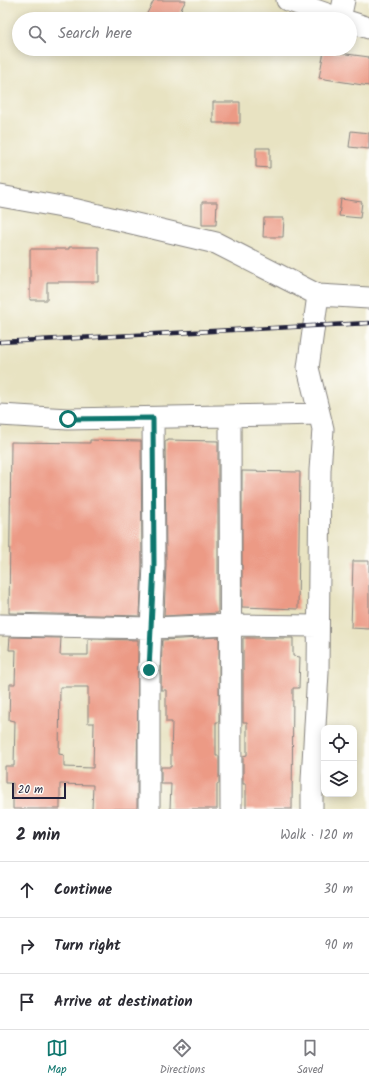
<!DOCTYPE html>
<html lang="en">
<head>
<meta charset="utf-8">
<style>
	:root { --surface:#fff; --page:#f2f2f3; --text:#2b2b33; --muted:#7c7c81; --line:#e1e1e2; --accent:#0f766e }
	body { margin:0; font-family:Kalam,sans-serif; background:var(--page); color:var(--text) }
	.controls { position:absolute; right:12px; bottom:12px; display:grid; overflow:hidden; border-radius:8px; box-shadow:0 2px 10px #0003 }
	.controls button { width:36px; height:36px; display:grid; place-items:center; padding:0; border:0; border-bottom:1px solid var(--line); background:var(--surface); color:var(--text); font:20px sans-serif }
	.scale { position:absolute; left:12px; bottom:10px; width:54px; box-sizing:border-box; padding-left:4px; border:2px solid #22223b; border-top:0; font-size:11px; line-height:14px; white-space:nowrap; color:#22223b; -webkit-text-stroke:3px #fdfcf7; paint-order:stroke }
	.stop { position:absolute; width:12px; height:12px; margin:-9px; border:3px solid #0f766e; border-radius:50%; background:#fff }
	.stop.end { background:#0f766e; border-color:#fff; box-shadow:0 1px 4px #0008 }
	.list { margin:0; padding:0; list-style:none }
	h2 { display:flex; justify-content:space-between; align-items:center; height:52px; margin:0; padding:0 16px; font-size:17px }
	h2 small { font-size:13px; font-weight:400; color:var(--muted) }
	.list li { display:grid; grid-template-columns:26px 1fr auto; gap:12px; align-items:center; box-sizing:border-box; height:56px; padding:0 16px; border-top:1px solid var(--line) }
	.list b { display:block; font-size:15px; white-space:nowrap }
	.list em { font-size:13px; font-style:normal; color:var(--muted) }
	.icon { flex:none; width:22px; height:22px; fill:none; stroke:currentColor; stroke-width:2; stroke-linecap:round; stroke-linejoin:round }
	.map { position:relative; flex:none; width:369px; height:809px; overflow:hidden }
	.search { position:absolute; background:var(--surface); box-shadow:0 2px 10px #0003; left:12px; right:12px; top:12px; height:44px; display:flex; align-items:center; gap:10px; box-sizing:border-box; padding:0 14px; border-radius:22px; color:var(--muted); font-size:15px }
	.sheet { height:220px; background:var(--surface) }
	nav { display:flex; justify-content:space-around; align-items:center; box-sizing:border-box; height:56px; border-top:1px solid var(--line); background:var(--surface); font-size:11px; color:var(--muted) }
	nav a { display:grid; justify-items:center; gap:2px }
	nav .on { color:var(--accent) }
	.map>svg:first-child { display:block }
	.building { fill:#ec9a85; fill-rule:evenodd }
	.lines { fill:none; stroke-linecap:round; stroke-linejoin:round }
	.minor-casing { stroke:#85827e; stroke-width:23 }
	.minor { stroke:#fff; stroke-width:21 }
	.rail-casing { stroke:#22223b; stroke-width:4.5 }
	.rail { stroke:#fdfcf7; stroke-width:3; stroke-dasharray:9; stroke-linecap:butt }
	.route { stroke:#0f766e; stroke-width:5 }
</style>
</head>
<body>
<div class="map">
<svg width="369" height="809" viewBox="0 0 369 809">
	<rect width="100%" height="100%" fill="#fdfcf7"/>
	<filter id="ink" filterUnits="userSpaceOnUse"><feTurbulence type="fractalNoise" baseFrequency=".025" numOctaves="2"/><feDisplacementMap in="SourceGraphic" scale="8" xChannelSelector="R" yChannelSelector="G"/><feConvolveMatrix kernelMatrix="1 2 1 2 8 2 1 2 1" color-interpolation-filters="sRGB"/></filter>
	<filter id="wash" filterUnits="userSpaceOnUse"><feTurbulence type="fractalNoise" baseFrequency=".012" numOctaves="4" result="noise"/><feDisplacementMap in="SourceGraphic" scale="16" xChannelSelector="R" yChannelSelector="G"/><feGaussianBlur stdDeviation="0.9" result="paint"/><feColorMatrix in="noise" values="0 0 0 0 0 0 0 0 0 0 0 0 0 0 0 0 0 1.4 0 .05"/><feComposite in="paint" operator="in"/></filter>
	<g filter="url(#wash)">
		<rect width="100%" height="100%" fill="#e8e3c2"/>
		<g id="blocks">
			<path class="building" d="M154 0H186L176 19H144Z
				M324 51 369 57V86L319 78Z
				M213 102H240V123H213Z
				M351 131 369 133V149L349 147Z
				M256 148H270V168L256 167Z
				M341 199 362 202 360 218 339 216Z
				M202 202H217L216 225H202Z
				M264 218H284L283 237H263Z
				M69 247H99V282H47V300H30V249H69Z
				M90 440 141 441 142 565 140 616 9 613 11 442 90 443Z
				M168 440 218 441V613L164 616 166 565 165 441H168Z
				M242 471 300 472 298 609 242 607Z
				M353 561H369V629L351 628Z
				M10 637 61 638 60 655H88V639L138 640 137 809H92L93 785 60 784V809H13V783H5V766H14L15 721 9 720 10 684H15L16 650H9ZM60 687H88V723H94L93 768 64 767V755L59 754Z
				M219 637V722H216V756H219V784H217V809H170L171 784H161V767H171V755L172 722H166V690H161L162 640Z
				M243 638H293V656L300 657 299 688H293L292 809H246V784H243V756L247 755V722H243Z"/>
		</g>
	</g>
	<g filter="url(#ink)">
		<use href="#blocks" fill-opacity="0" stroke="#85827e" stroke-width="1"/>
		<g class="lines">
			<g class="minor-casing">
				<path id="minor" d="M287 0 341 19
					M340 19 344 0
					M350 22 369 28
					M0 196 73 209 216 243 318 295 308 368 323 429 320 470 318 672 312 780V809
					M318 295 369 298
					M0 415 68 419 319 414
					M230 417 231 809
					M0 625 151 628 231 625 318 626
					M149 809V670L154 565 153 418"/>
			</g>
			<use href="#minor" class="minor"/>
			<g class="rail-casing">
				<path id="rail" d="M0 342 369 323"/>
			</g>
			<use href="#rail" class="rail"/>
		</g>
	</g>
	<g class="lines" filter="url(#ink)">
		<path class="route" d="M68 419 153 418 154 565 149 670"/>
	</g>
</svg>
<div class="controls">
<button><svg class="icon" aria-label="locate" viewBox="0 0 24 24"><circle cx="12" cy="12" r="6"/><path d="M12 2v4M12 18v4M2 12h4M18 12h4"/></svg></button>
<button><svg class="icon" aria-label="layers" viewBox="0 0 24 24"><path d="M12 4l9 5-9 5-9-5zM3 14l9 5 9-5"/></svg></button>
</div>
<div class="scale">20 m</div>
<div class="stop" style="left:68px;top:419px"></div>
<div class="stop end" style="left:149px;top:670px"></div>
<div class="search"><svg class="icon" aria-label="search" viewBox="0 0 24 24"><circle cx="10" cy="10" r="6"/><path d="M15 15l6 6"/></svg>Search here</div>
</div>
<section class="sheet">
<h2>2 min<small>Walk · 120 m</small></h2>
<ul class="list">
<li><svg class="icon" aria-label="ahead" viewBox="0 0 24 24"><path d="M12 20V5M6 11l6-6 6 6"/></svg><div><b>Continue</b></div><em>30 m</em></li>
<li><svg class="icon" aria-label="right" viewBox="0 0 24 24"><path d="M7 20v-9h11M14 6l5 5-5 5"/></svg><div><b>Turn right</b></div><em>90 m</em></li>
<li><svg class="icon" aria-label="arrive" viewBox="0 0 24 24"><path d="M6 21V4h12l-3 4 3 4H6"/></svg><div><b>Arrive at destination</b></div></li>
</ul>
</section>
<nav>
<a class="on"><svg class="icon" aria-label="map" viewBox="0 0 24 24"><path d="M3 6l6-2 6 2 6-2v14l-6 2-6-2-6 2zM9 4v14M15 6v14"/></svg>Map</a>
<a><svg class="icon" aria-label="directions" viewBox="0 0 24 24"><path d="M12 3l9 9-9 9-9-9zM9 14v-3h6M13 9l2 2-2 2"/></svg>Directions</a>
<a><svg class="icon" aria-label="saved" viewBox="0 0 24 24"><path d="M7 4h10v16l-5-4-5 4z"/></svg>Saved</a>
</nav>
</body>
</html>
